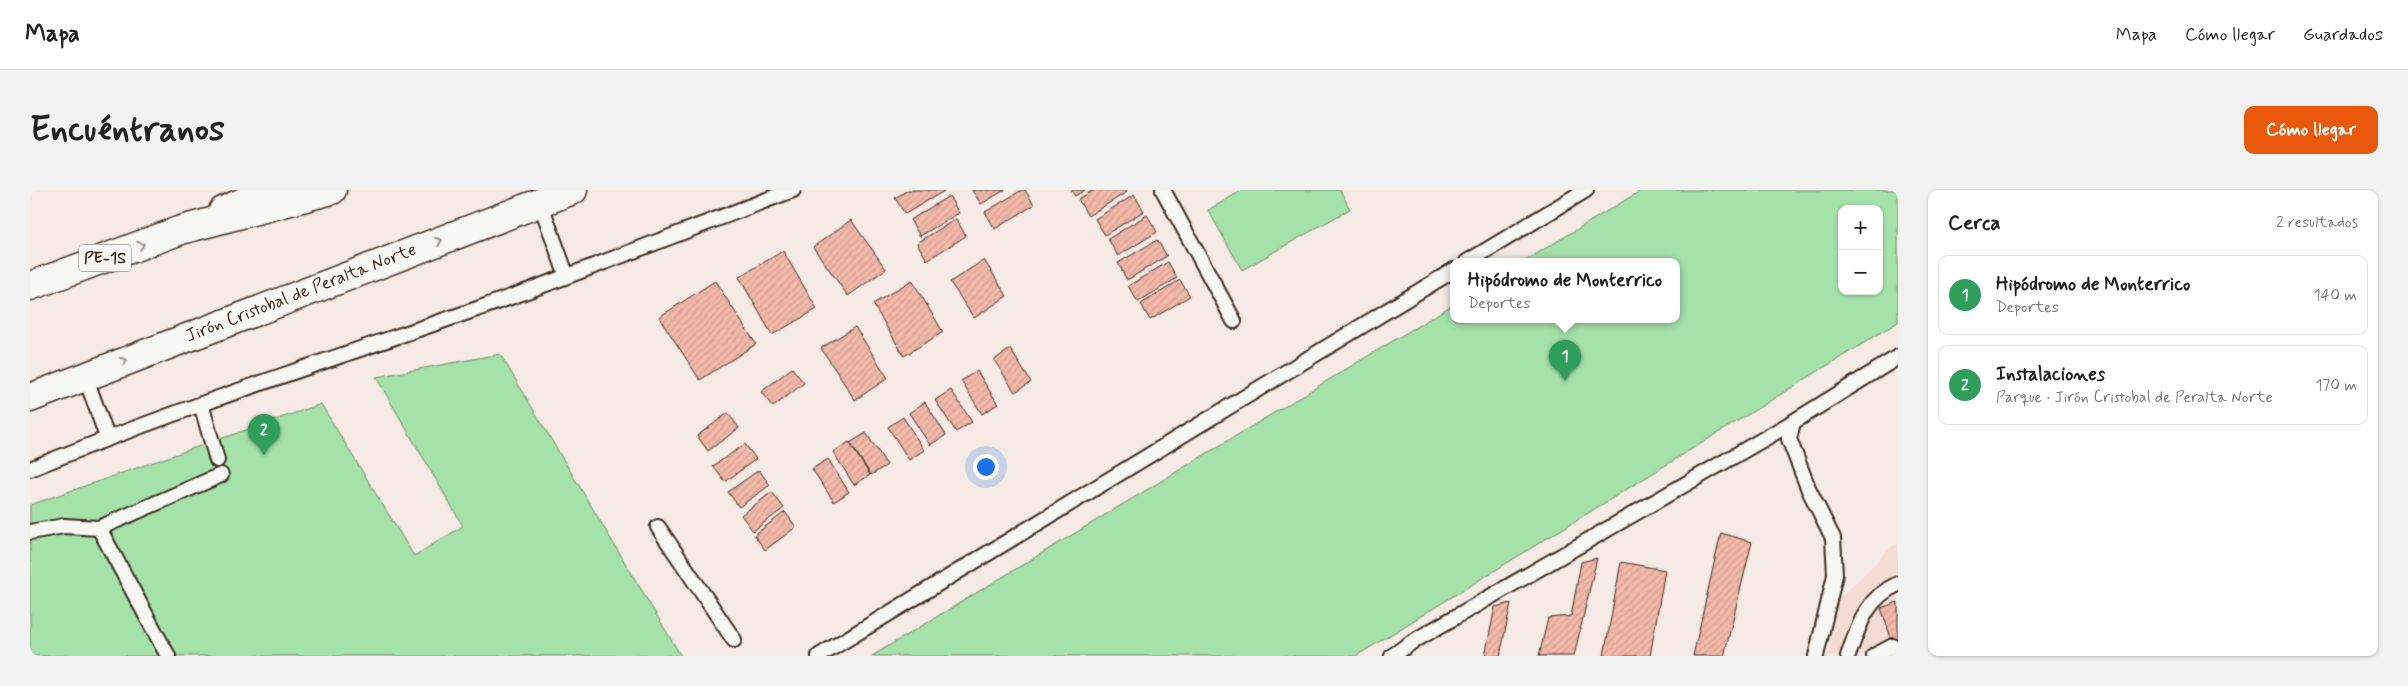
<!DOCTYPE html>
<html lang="es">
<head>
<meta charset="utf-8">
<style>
	:root { --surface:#fff; --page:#f2f2f2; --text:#222; --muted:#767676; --line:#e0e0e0; --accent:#ea580c }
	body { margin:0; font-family:Mynerve,sans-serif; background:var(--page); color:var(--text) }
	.controls { position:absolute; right:15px; top:15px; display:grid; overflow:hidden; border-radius:10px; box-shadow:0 1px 4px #0004 }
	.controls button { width:45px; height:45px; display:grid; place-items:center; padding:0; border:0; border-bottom:1px solid var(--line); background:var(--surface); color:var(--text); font:25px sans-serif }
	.you { position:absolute; left:955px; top:276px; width:18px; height:18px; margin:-12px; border:4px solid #fff; border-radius:50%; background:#1a73e8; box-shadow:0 0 0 8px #1a73e833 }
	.badge { display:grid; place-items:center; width:32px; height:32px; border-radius:50%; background:var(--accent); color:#fff; font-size:16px; font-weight:700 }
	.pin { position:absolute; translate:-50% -41px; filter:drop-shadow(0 1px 2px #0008) }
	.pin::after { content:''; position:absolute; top:26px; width:18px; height:15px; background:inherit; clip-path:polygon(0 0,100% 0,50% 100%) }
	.popup { position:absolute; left:1420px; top:68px; width:230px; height:65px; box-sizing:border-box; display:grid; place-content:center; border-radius:10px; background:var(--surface); filter:drop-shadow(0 1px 4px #0005); font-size:16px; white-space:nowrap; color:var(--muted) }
	.popup b { font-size:19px; color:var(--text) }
	.popup::after { content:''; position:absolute; left:50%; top:100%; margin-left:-10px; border:10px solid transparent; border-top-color:var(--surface) }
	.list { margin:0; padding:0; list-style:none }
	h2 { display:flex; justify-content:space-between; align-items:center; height:65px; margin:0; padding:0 20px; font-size:21px }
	h2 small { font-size:16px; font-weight:400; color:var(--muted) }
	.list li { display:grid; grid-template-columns:32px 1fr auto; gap:15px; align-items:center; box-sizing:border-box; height:80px; margin:0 10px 10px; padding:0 10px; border:1px solid var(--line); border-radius:10px }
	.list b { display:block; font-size:19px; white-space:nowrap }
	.list p { margin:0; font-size:16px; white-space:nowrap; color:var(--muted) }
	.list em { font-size:16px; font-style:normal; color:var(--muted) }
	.map { position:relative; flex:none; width:1868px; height:466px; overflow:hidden; border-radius:10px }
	header { display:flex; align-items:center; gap:30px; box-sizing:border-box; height:70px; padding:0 25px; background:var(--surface); border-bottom:1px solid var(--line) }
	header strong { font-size:24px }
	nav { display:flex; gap:28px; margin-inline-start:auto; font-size:18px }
	.intro { display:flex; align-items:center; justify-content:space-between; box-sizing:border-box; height:120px; padding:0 30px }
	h1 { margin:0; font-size:35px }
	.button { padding:12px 22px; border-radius:10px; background:var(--accent); color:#fff; font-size:18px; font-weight:700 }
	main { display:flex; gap:30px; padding:0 30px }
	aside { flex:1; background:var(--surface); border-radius:10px; box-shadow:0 1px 4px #0004 }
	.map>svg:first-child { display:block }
	.built { fill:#f4dbd3 }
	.green { fill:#a4e2a9; stroke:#708664; fill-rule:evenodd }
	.building { fill:url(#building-hatch); stroke:#3b2a1e }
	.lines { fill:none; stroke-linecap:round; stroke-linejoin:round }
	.lane-casing { stroke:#3b2a1e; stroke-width:18 }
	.secondary-casing { stroke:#3b2a1e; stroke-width:31 }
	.primary-casing { stroke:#3b2a1e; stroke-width:31 }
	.highway-casing { stroke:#3b2a1e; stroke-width:31 }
	.lane { stroke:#f6f6f2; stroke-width:14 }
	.secondary { stroke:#f6f6f2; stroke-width:28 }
	.primary { stroke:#f6f6f2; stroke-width:28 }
	.highway { stroke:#f6f6f2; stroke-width:28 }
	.oneway { stroke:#989088 }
	.labels { text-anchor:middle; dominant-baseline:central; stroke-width:4; stroke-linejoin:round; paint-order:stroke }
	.shield { fill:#f6f6f2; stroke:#73675e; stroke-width:1 }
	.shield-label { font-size:16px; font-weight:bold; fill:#3b2a1e }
	.street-label { font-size:18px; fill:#3b2a1e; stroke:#f6f6f2 }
</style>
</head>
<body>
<header>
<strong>Mapa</strong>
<nav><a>Mapa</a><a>Cómo llegar</a><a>Guardados</a></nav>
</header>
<div class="intro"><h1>Encuéntranos</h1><a class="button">Cómo llegar</a></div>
<main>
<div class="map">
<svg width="1868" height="466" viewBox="0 0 1868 466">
	<defs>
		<pattern id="building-hatch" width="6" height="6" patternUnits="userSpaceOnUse" patternTransform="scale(1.25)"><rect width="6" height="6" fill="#f3b9ab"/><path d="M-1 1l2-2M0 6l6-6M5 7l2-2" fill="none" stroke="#d19f93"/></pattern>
	</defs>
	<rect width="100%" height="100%" fill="#f5eae4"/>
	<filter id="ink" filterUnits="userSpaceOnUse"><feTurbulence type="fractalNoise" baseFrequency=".02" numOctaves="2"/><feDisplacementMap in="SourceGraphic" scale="10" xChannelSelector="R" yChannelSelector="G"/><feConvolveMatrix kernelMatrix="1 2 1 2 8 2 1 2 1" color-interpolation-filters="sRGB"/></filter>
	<g filter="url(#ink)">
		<path class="built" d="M1868 354V466H1798L1809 409 1862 356Z"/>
		<path class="green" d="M1213 0H1310L1320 19 1212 80 1178 20Z
			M1612 0H1868V132L1326 466H842L1424 114V130H1646V72H1493ZM1812 19H1849V101H1812Z
			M470 164 651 466H0V315L291 214 384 366 433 336 346 187Z"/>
		<path class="building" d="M878 0H914V1L875 24 865 8Z
			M942 0H975L951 14Z
			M992 0H995L1004 15 965 39 955 22Z
			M1041 0H1055L1045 6Z
			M1064 0H1096L1097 2 1058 26 1048 9Z
			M1104 5 1114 21 1075 45 1065 29Z
			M919 6 929 23 890 46 880 30Z
			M1117 25 1127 42 1088 66 1078 49Z
			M926 29 936 46 897 70 887 53Z
			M821 30 856 79 818 106 783 57Z
			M1127 50 1137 66 1097 90 1088 73Z
			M753 61 787 119 742 145 709 87Z
			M954 70 977 106 944 128 920 92Z
			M1138 72 1147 88 1108 112 1098 96Z
			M882 90 913 142 874 166 843 114Z
			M1150 90 1160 106 1120 130 1111 114Z
			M685 91 726 154 670 190 629 127Z
			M825 137 858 188 825 210 791 158Z
			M980 159 1001 192 985 202 964 170Z
			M762 178 774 193 743 217 731 202Z
			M947 181 968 214 952 224 931 191Z
			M921 200 942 232 926 242 905 210Z
			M895 212 916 245 900 255 879 223Z
			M698 223 709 238 678 261 667 246Z
			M873 227 894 260 879 270 858 237Z
			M836 243 857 275 841 285 820 253Z
			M819 252 840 285 824 295 803 262Z
			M715 254 726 269 695 292 683 276Z
			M798 269 819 302 804 312 782 279Z
			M729 280 740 295 709 317 698 302Z
			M742 302 754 318 723 341 711 325Z
			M755 322 766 337 735 360 724 345Z
			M1691 343 1722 352 1694 466H1663Z
			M1567 368 1544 466H1509L1518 428 1541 426 1551 372Z
			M1591 372 1635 380 1620 466H1574Z
			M1868 412V466H1867L1851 418Z
			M1481 413 1470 466H1455L1465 417Z"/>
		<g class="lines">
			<g class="lane-casing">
				<path id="lane" d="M1133 0 1204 131
					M510 12 536 84
					M1437 72 1556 0
					M55 186 77 247
					M171 214 187 270
					M1763 232 1759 249 1779 300 1803 348 1805 385 1786 466
					M0 279C148 219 299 170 450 118 555 81 659 39 763 0
					M628 337 704 450
					M0 342 34 336 69 338
					M138 466 69 338 191 285
					M789 466 1424 80
					M1362 466 1382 452 1763 232 1868 167
					M1818 466C1829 435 1836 408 1868 394
					M1844 466 1863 456"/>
			</g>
			<g class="secondary-casing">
				<path id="secondary" d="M0 208 543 0"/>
			</g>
			<g class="primary-casing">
				<path id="primary" d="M193 21 240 0"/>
			</g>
			<g class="highway-casing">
				<path id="highway" d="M0 96 151 40 302 0"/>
			</g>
			<use href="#lane" class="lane"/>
			<use href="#secondary" class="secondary"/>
			<use href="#primary" class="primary"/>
			<use href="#highway" class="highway"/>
		</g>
		<defs><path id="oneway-chevron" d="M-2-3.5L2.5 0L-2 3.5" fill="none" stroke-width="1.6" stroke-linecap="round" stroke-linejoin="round" transform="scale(1.25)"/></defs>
		<g class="oneway">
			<use href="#oneway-chevron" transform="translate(409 51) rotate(-21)"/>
			<use href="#oneway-chevron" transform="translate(111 55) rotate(-20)"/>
			<use href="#oneway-chevron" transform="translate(94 171) rotate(-21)"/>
		</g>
	</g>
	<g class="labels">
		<rect class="shield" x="49" y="54.5" width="52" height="27" rx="4"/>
		<g class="shield-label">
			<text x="75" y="68">PE-1S</text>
		</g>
		<g class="street-label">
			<text transform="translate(271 103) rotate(-21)">Jirón Cristobal de Peralta Norte</text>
		</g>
	</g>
</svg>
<div class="controls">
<button>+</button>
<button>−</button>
</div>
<div class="you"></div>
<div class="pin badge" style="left:1535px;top:191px;background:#2e9e5b">1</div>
<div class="popup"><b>Hipódromo de Monterrico</b>Deportes</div>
<div class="pin badge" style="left:234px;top:265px;background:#2e9e5b">2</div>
</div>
<aside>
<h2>Cerca<small>2 resultados</small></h2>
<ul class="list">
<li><span class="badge" style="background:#2e9e5b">1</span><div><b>Hipódromo de Monterrico</b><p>Deportes</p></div><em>140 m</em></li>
<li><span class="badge" style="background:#2e9e5b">2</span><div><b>Instalaciones</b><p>Parque · Jirón Cristobal de Peralta Norte</p></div><em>170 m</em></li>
</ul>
</aside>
</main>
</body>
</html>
